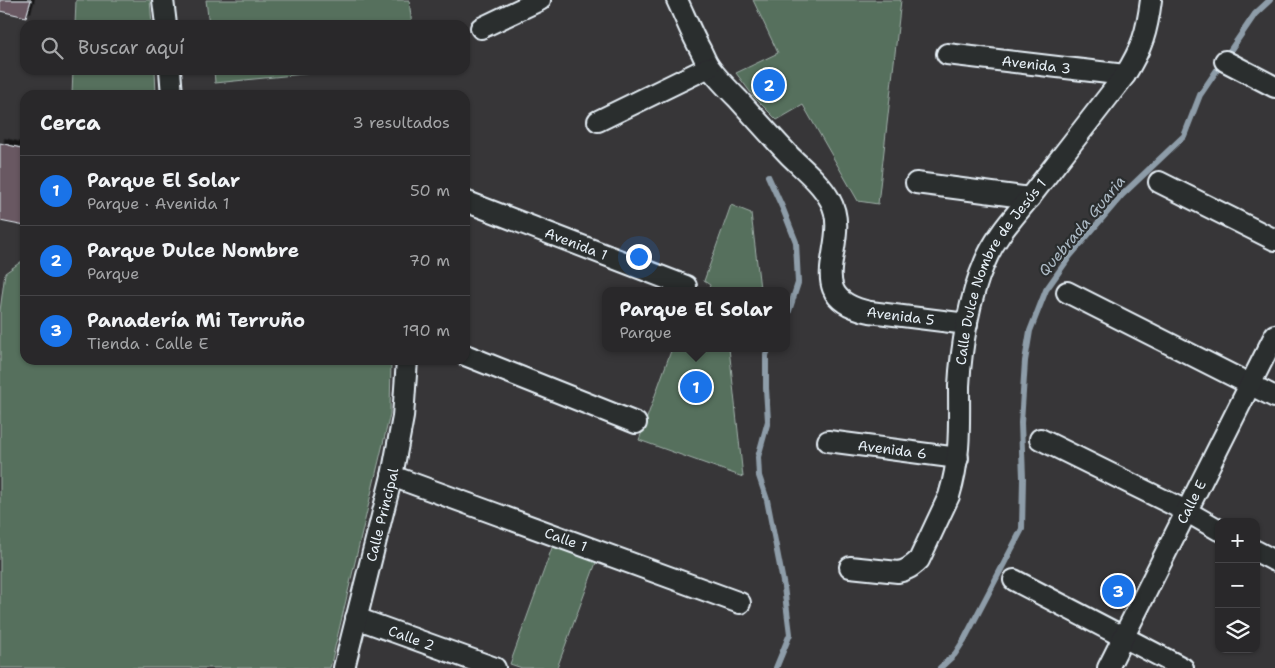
<!DOCTYPE html>
<html lang="es">
<head>
<meta charset="utf-8">
<style>
	:root { --surface:#29282a; --page:#353436; --text:#f1f3f6; --muted:#a5a6a8; --line:#454447; --accent:#1a73e8 }
	body { margin:0; font-family:"Shantell Sans",sans-serif; background:var(--page); color:var(--text) }
	.controls { position:absolute; right:15px; bottom:15px; display:grid; overflow:hidden; border-radius:10px; box-shadow:0 1px 4px #0004 }
	.controls button { width:45px; height:45px; display:grid; place-items:center; padding:0; border:0; border-bottom:1px solid var(--line); background:var(--surface); color:var(--text); font:25px sans-serif }
	.you { position:absolute; left:638px; top:256px; width:18px; height:18px; margin:-12px; border:4px solid #fff; border-radius:50%; background:#1a73e8; box-shadow:0 0 0 8px #1a73e833 }
	.badge { display:grid; place-items:center; width:32px; height:32px; border-radius:50%; background:var(--accent); color:#fff; font-size:16px; font-weight:700 }
	.pin { position:absolute; translate:-50% -50%; border:2px solid #fff; box-shadow:0 1px 5px #0006 }
	.popup { position:absolute; left:602px; top:287px; width:188px; height:65px; box-sizing:border-box; display:grid; place-content:center; border-radius:10px; background:var(--surface); filter:drop-shadow(0 1px 4px #0005); font-size:16px; white-space:nowrap; color:var(--muted) }
	.popup b { font-size:19px; color:var(--text) }
	.popup::after { content:''; position:absolute; left:50%; top:100%; margin-left:-10px; border:10px solid transparent; border-top-color:var(--surface) }
	.list { margin:0; padding:0; list-style:none }
	h2 { display:flex; justify-content:space-between; align-items:center; height:65px; margin:0; padding:0 20px; font-size:21px }
	h2 small { font-size:16px; font-weight:400; color:var(--muted) }
	.list li { display:grid; grid-template-columns:32px 1fr auto; gap:15px; align-items:center; box-sizing:border-box; height:70px; padding:0 20px; border-top:1px solid var(--line) }
	.list b { display:block; font-size:19px; white-space:nowrap }
	.list p { margin:0; font-size:16px; white-space:nowrap; color:var(--muted) }
	.list em { font-size:16px; font-style:normal; color:var(--muted) }
	.icon { flex:none; width:28px; height:28px; fill:none; stroke:currentColor; stroke-width:2; stroke-linecap:round; stroke-linejoin:round }
	.map { position:relative; flex:none; width:1275px; height:668px; overflow:hidden }
	.search { position:absolute; background:var(--surface); box-shadow:0 1px 4px #0004; left:20px; top:20px; width:450px; height:55px; display:flex; align-items:center; gap:12px; box-sizing:border-box; padding:0 18px; border-radius:15px; color:var(--muted); font-size:19px }
	.panel { position:absolute; background:var(--surface); box-shadow:0 1px 4px #0004; left:20px; top:90px; width:450px; height:275px; border-radius:15px }
	.map>svg:first-child { display:block }
	.green { fill:#57705d; stroke:#a0b0aa }
	.lines { fill:none; stroke-linecap:round; stroke-linejoin:round }
	.stream { stroke:#8e9da9; stroke-width:6 }
	.building { fill:#695862; stroke:#e8f1f8; filter:url(#shadow) }
	.minor-casing { stroke:#e8f1f8; stroke-width:24 }
	.minor { stroke:#2a2d2e; stroke-width:20 }
	.labels { text-anchor:middle; dominant-baseline:central; stroke-width:4.5; stroke-linejoin:round; paint-order:stroke }
	.street-label { font-size:14px; fill:#e8f1f8; stroke:#2a2d2e }
	.water-label { font-size:15px; font-style:italic; fill:#acb9c4; stroke:#2a2d2e }
</style>
</head>
<body>
<div class="map">
<svg width="1275" height="668" viewBox="0 0 1275 668">
	<defs>
		<filter id="shadow"><feDropShadow dx="4.5" dy="-4.5" stdDeviation="0" flood-color="#0009"/></filter>
	</defs>
	<rect width="100%" height="100%" fill="#373638"/>
	<filter id="ink" filterUnits="userSpaceOnUse"><feTurbulence type="fractalNoise" baseFrequency=".02" numOctaves="2"/><feDisplacementMap in="SourceGraphic" scale="10" xChannelSelector="R" yChannelSelector="G"/><feConvolveMatrix kernelMatrix="1 2 1 2 8 2 1 2 1" color-interpolation-filters="sRGB"/></filter>
	<g filter="url(#ink)">
		<path class="green" d="M76 0H150L152 25H75Z
			M206 0H409L412 25H209Z
			M753 0H901L878 204 858 201 803 105 777 120 754 97 736 73 778 53Z
			M73 70H155L156 95H72Z
			M214 70H343L215 83Z
			M731 205 751 213 760 288 758 291H708L710 285 704 281Z
			M25 259V360H391L390 414 330 668H0V311L5 273Z
			M672 348H729L743 477 639 440Z
			M553 545 597 560 557 668H522L510 664Z"/>
		<g class="lines">
			<path class="stream" d="M768 176 783 209 796 242 798 283 788 314 786 317
				M769 348 766 355V388L768 421 758 457 759 476 767 500 784 587 790 634 776 668
				M940 668 955 654 964 640 1022 529 1023 478 1021 423 1025 361 1030 331 1046 290 1070 256 1122 195 1184 136 1200 95 1255 14 1270 0"/>
		</g>
		<path class="building" d="M0 0H31L26 17 0 11Z
			M0 143 25 149V226L0 221Z"/>
		<g class="lines">
			<g class="minor-casing">
				<g id="minor">
					<path d="M163 0 166 25"/>
					<path id="s1" d="M677 0C685 17 692 35 701 51 704 57 706 63 710 68 718 79 728 89 738 99 755 118 772 137 789 155 803 169 820 182 830 200 854 242 796 297 870 312L967 324"/>
					<path d="M481 28 540 0"/>
					<path id="s2" d="M947 54 1125 75"/>
					<path d="M1225 61 1275 87"/>
					<path d="M170 70 172 95"/>
					<path d="M598 121 709 67"/>
					<path d="M1159 182 1275 240"/>
					<path d="M916 183 1030 198"/>
					<path id="s3" d="M465 201 686 286"/>
					<path d="M1067 292 1275 397"/>
					<path d="M465 355 636 423"/>
					<path d="M1040 439 1186 511 1219 530"/>
					<path id="s4" d="M828 441 958 458"/>
					<path id="s5" d="M392 476 740 603"/>
					<path d="M1256 551 1275 561"/>
					<path id="s6" d="M850 567 898 572C908 570 912 566 919 560L949 496C961 457 959 425 959 386 960 365 963 343 967 322 971 302 976 282 984 264 995 236 1016 215 1034 192 1064 153 1095 114 1125 75 1142 48 1147 32 1151 0"/>
					<path d="M1014 580 1183 668"/>
					<path id="s7" d="M356 618 495 668"/>
					<path id="s8" d="M344 668 392 476 403 417 407 360"/>
					<path id="s9" d="M1108 668 1275 335"/>
				</g>
			</g>
			<use href="#minor" class="minor"/>
		</g>
	</g>
	<g class="labels">
		<g class="street-label">
			<text stroke="none"><textPath href="#s2" startOffset="90">Avenida 3</textPath></text>
			<text stroke="none"><textPath href="#s3" startOffset="119">Avenida 1</textPath></text>
			<text stroke="none"><textPath href="#s6" startOffset="379">Calle Dulce Nombre de Jesús 1</textPath></text>
			<text stroke="none"><textPath href="#s1" startOffset="421">Avenida 5</textPath></text>
			<text stroke="none"><textPath href="#s4" startOffset="65">Avenida 6</textPath></text>
			<text stroke="none"><textPath href="#s9" startOffset="186">Calle E</textPath></text>
			<text stroke="none"><textPath href="#s8" startOffset="158">Calle Principal</textPath></text>
			<text stroke="none"><textPath href="#s5" startOffset="185">Calle 1</textPath></text>
			<text stroke="none"><textPath href="#s7" startOffset="59">Calle 2</textPath></text>
		</g>
		<g class="water-label">
			<text transform="translate(1082 226) rotate(-50)">Quebrada Guaria</text>
		</g>
	</g>
</svg>
<div class="controls">
<button>+</button>
<button>−</button>
<button><svg class="icon" aria-label="layers" viewBox="0 0 24 24"><path d="M12 4l9 5-9 5-9-5zM3 14l9 5 9-5"/></svg></button>
</div>
<div class="you"></div>
<div class="pin badge" style="left:696px;top:387px">1</div>
<div class="popup"><b>Parque El Solar</b>Parque</div>
<div class="pin badge" style="left:769px;top:85px">2</div>
<div class="pin badge" style="left:1118px;top:591px">3</div>
<div class="search"><svg class="icon" aria-label="search" viewBox="0 0 24 24"><circle cx="10" cy="10" r="6"/><path d="M15 15l6 6"/></svg>Buscar aquí</div>
<section class="panel">
<h2>Cerca<small>3 resultados</small></h2>
<ul class="list">
<li><span class="badge">1</span><div><b>Parque El Solar</b><p>Parque · Avenida 1</p></div><em>50 m</em></li>
<li><span class="badge">2</span><div><b>Parque Dulce Nombre</b><p>Parque</p></div><em>70 m</em></li>
<li><span class="badge">3</span><div><b>Panadería Mi Terruño</b><p>Tienda · Calle E</p></div><em>190 m</em></li>
</ul>
</section>
</div>
</body>
</html>
